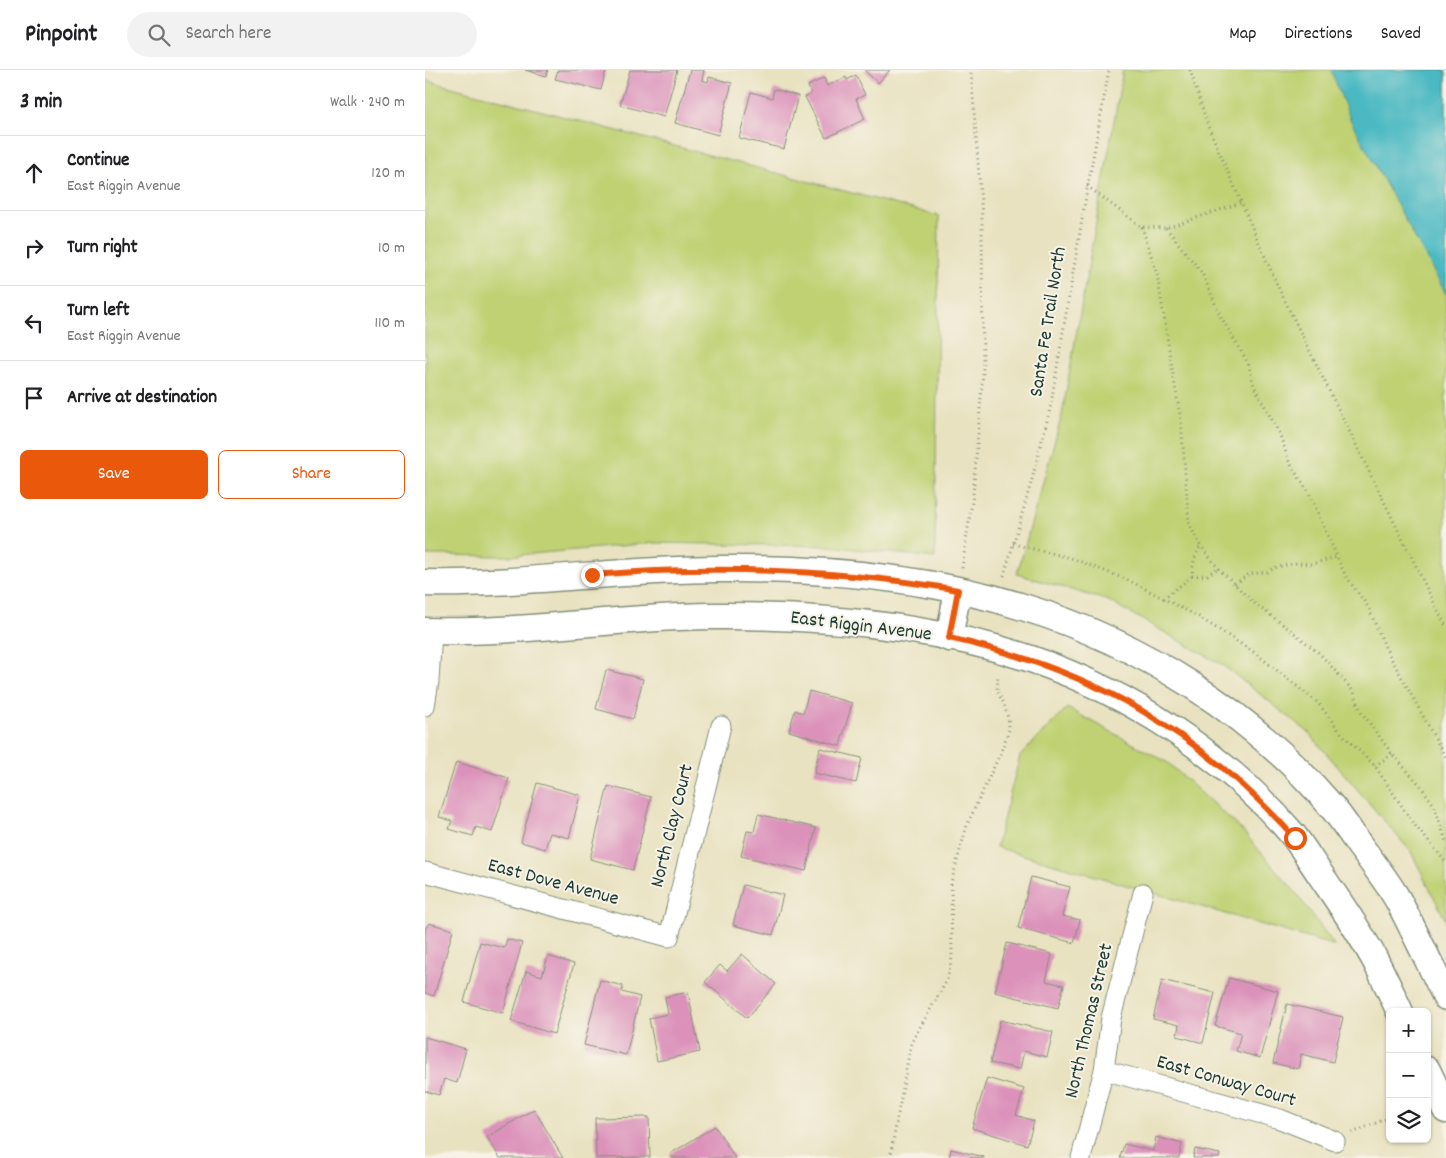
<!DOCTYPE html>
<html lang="en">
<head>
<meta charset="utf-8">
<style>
	:root { --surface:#fff; --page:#f2f2f2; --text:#202124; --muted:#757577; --line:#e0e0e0; --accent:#ea580c }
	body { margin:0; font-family:Dekko,sans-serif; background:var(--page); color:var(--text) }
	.controls { position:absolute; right:15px; bottom:15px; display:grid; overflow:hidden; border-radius:8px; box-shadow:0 1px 4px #0004 }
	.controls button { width:45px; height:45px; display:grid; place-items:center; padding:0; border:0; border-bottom:1px solid var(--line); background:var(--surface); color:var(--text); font:25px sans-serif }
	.stop { position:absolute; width:15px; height:15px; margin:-11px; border:4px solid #ea580c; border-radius:50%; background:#fff }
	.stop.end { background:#ea580c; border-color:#fff; box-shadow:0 1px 5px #0008 }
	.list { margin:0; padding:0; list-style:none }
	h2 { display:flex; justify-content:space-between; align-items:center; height:65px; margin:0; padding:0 20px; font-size:21px }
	h2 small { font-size:16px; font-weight:400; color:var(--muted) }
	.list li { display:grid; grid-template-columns:32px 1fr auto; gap:15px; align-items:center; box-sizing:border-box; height:75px; padding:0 20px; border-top:1px solid var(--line) }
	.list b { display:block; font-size:19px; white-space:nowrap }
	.list p { margin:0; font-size:16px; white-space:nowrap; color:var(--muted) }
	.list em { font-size:16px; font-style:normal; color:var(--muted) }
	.actions { display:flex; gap:10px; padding:15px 20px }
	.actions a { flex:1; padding:11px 0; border:1px solid var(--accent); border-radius:8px; text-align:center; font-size:18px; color:var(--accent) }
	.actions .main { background:var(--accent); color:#fff }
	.icon { flex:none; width:28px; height:28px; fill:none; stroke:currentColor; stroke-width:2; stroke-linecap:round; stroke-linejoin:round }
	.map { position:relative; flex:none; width:1021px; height:1088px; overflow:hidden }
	header { display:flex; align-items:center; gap:30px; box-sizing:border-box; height:70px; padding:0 25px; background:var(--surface); border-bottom:1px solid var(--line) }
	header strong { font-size:24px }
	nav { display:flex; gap:28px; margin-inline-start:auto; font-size:18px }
	.search { width:350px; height:45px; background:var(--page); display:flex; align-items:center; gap:12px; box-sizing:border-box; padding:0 18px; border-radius:28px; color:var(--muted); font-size:19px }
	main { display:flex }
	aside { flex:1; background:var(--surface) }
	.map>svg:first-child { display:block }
	.green { fill:#bfd173; stroke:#6f8754 }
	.water { fill:#4bb9c2; stroke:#357b7b }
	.building { fill:#db91ba }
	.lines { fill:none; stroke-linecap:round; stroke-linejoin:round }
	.minor-casing { stroke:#84907a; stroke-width:21 }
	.secondary-casing { stroke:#84907a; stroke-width:29 }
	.path { stroke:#84907a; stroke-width:3; stroke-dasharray:1 4; stroke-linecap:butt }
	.minor { stroke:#fff; stroke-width:19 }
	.secondary { stroke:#fff; stroke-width:26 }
	.route { stroke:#ea580c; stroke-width:6 }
	.labels { text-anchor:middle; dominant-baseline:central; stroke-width:4; stroke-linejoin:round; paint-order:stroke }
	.street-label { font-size:20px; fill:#1f3d34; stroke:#f7f3e8 }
</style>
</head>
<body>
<header>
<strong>Pinpoint</strong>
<div class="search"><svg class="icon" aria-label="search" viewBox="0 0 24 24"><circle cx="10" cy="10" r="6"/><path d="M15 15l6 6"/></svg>Search here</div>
<nav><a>Map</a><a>Directions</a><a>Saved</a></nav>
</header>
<main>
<aside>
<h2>3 min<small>Walk · 240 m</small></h2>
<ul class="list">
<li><svg class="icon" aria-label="ahead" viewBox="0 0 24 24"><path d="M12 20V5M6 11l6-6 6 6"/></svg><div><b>Continue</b><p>East Riggin Avenue</p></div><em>120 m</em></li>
<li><svg class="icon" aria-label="right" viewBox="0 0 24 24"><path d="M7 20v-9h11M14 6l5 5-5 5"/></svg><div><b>Turn right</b></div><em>10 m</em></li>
<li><svg class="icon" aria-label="left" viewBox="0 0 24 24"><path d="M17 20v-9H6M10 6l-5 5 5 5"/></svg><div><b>Turn left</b><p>East Riggin Avenue</p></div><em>110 m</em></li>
<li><svg class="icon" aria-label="arrive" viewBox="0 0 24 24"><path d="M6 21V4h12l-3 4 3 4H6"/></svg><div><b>Arrive at destination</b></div></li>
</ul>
<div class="actions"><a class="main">Save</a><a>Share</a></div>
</aside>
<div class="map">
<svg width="1021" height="1088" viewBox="0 0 1021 1088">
	<rect width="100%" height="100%" fill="#f7f3e8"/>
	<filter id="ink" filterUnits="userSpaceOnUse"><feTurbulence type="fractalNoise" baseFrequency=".02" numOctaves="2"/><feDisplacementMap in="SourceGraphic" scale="10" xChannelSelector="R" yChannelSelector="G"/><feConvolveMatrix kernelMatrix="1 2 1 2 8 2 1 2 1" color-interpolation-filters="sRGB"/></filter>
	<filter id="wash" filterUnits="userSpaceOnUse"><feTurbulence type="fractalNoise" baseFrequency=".0096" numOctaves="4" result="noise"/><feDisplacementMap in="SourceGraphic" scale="20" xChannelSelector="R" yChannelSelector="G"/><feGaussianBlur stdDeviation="1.12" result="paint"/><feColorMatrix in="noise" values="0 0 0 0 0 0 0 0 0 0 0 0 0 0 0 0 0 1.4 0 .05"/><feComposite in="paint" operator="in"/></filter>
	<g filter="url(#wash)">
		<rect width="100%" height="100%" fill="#e9e2c1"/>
		<path class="green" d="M698 0H1021V851L986 782 883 662 799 596 684 531 592 504 637 345Z
			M0 10 514 146 510 488 404 476 229 473 84 486 0 485Z
			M642 638 742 692 815 758 871 823 910 876 571 777 595 686Z"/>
		<path class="water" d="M906 0H1021V224L926 51Z"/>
		<g id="blocks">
			<path class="building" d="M100 0H123L121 6Z
				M133 0H181L176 20 130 9Z
				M205 0H252L239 47 195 35Z
				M265 0H279L277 10 283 12 284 7 307 13 293 65 250 53Z
				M439 0H465L453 13Z
				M431 5 440 25 431 29 440 49 401 68 380 27 386 24 383 16 399 8 402 16 421 7 422 10Z
				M349 19 373 26 359 79 314 68 326 22 347 28Z
				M181 600 218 609 208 649 171 639Z
				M384 621 427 633 415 676 364 661 370 640 378 643Z
				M395 678 437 688 431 713 389 703Z
				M31 692 84 708 67 762 51 757 48 766 24 759 27 751 14 747Z
				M112 713 155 725 144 768 125 763 120 779 96 772Z
				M183 716 226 727 208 800 165 789Z
				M333 744 391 758 381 801 316 786 322 761 329 762Z
				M606 807 645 817 637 846 655 850 649 873 593 858Z
				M318 815 358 825 348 865 308 855Z
				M4 853 28 860 9 926 0 923V859Z
				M82 869 97 873 78 943 39 932 55 872 79 878Z
				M582 873 627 884 621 911 639 915 633 938 570 922Z
				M317 884 351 914 322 948 280 912 295 895 302 901Z
				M123 886 149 894 129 964 86 951 101 901 117 906Z
				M804 908 853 921 835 988 811 981 816 963 790 956Z
				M175 910 198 916 197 922 215 927 201 985 159 975Z
				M737 910 790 923 778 973 752 966 754 955 728 949Z
				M263 922 275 982 232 991 224 948 243 944 240 927Z
				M862 934 918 947 908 992 876 984 873 999 848 993Z
				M575 950 628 962 622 987 599 981 595 999 565 993Z
				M0 967 41 979 32 1013 19 1009 14 1025 0 1021Z
				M562 1008 599 1019 591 1045 609 1051 602 1075 547 1058Z
				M109 1039 138 1088H75L62 1067Z
				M224 1047 225 1087 171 1088 170 1048Z
				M290 1056 310 1088H247L245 1084Z
				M731 1067 757 1074 754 1088H695L699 1074 728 1081Z
				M526 1079 559 1087V1088H524Z
				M770 1079 795 1084 794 1088H768Z"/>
		</g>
	</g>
	<g filter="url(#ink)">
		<use href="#blocks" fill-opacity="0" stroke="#84907a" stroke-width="1"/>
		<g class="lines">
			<g class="minor-casing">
				<path id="minor" d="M0 636 4 611 7 561
					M0 802 244 867 296 656
					M679 1000 855 1049 910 1071
					M656 1088 679 1000 686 948 718 823"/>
			</g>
			<g class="secondary-casing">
				<path id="secondary" d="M0 513C98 515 196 499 294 499 394 498 503 507 598 537 716 573 826 642 907 737 917 749 926 763 935 776 948 793 962 811 973 830 990 862 1005 895 1021 927
					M0 561C95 564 190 547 285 546 390 545 506 555 606 589 707 624 800 685 869 766 878 778 886 791 895 804 914 832 934 860 950 890 959 907 967 925 975 942
					M524 568 533 520
					M1002 1000 1021 1040"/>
			</g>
			<path class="path" d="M765 0 783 56 854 219 1021 557
				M662 116 717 157 741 158 816 133
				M717 157 732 204 751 322 756 350 764 454 776 476 793 498 829 533 868 562 895 584 929 622 935 640 967 684 995 715 1009 735 1021 771
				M741 158 777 203 796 247 823 293 829 316 855 365 864 392 884 423 920 505 943 537 960 577 1021 688
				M588 474 646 488 703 510 774 547 830 583 893 633 917 664 950 696 988 753 1021 792
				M537 498 548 425 558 302 557 146 546 0
				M579 506 606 413 625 339 661 126 684 0
				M767 506 782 505 793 498
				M810 514 824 504 842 502 852 497 872 493 887 494 912 487
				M739 529C748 519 758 515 767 506 768 494 769 486 776 476
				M950 696 967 684
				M927 1063 965 1047
				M465 1088 486 973 522 910 527 888 526 813 542 755 575 684 584 660V652L579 634 572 621 573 607"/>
			<use href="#minor" class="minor"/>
			<use href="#secondary" class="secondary"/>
		</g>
	</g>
	<g class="lines" filter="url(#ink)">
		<path class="route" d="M167 505C291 495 411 499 533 520L524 568C668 600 772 659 870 768"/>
	</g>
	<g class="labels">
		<g class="street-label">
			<text transform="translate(624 252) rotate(-81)">Santa Fe Trail North</text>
			<text transform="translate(436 557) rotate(7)">East Riggin Avenue</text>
			<text transform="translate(248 756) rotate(-76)">North Clay Court</text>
			<text transform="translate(128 813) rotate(15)">East Dove Avenue</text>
			<text transform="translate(665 951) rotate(-77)">North Thomas Street</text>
			<text transform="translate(801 1012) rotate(16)">East Conway Court</text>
		</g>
	</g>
</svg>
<div class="controls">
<button>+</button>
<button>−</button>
<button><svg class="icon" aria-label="layers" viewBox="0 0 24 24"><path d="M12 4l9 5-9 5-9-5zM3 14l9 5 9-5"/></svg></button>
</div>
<div class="stop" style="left:870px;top:768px"></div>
<div class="stop end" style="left:167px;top:505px"></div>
</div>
</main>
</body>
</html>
